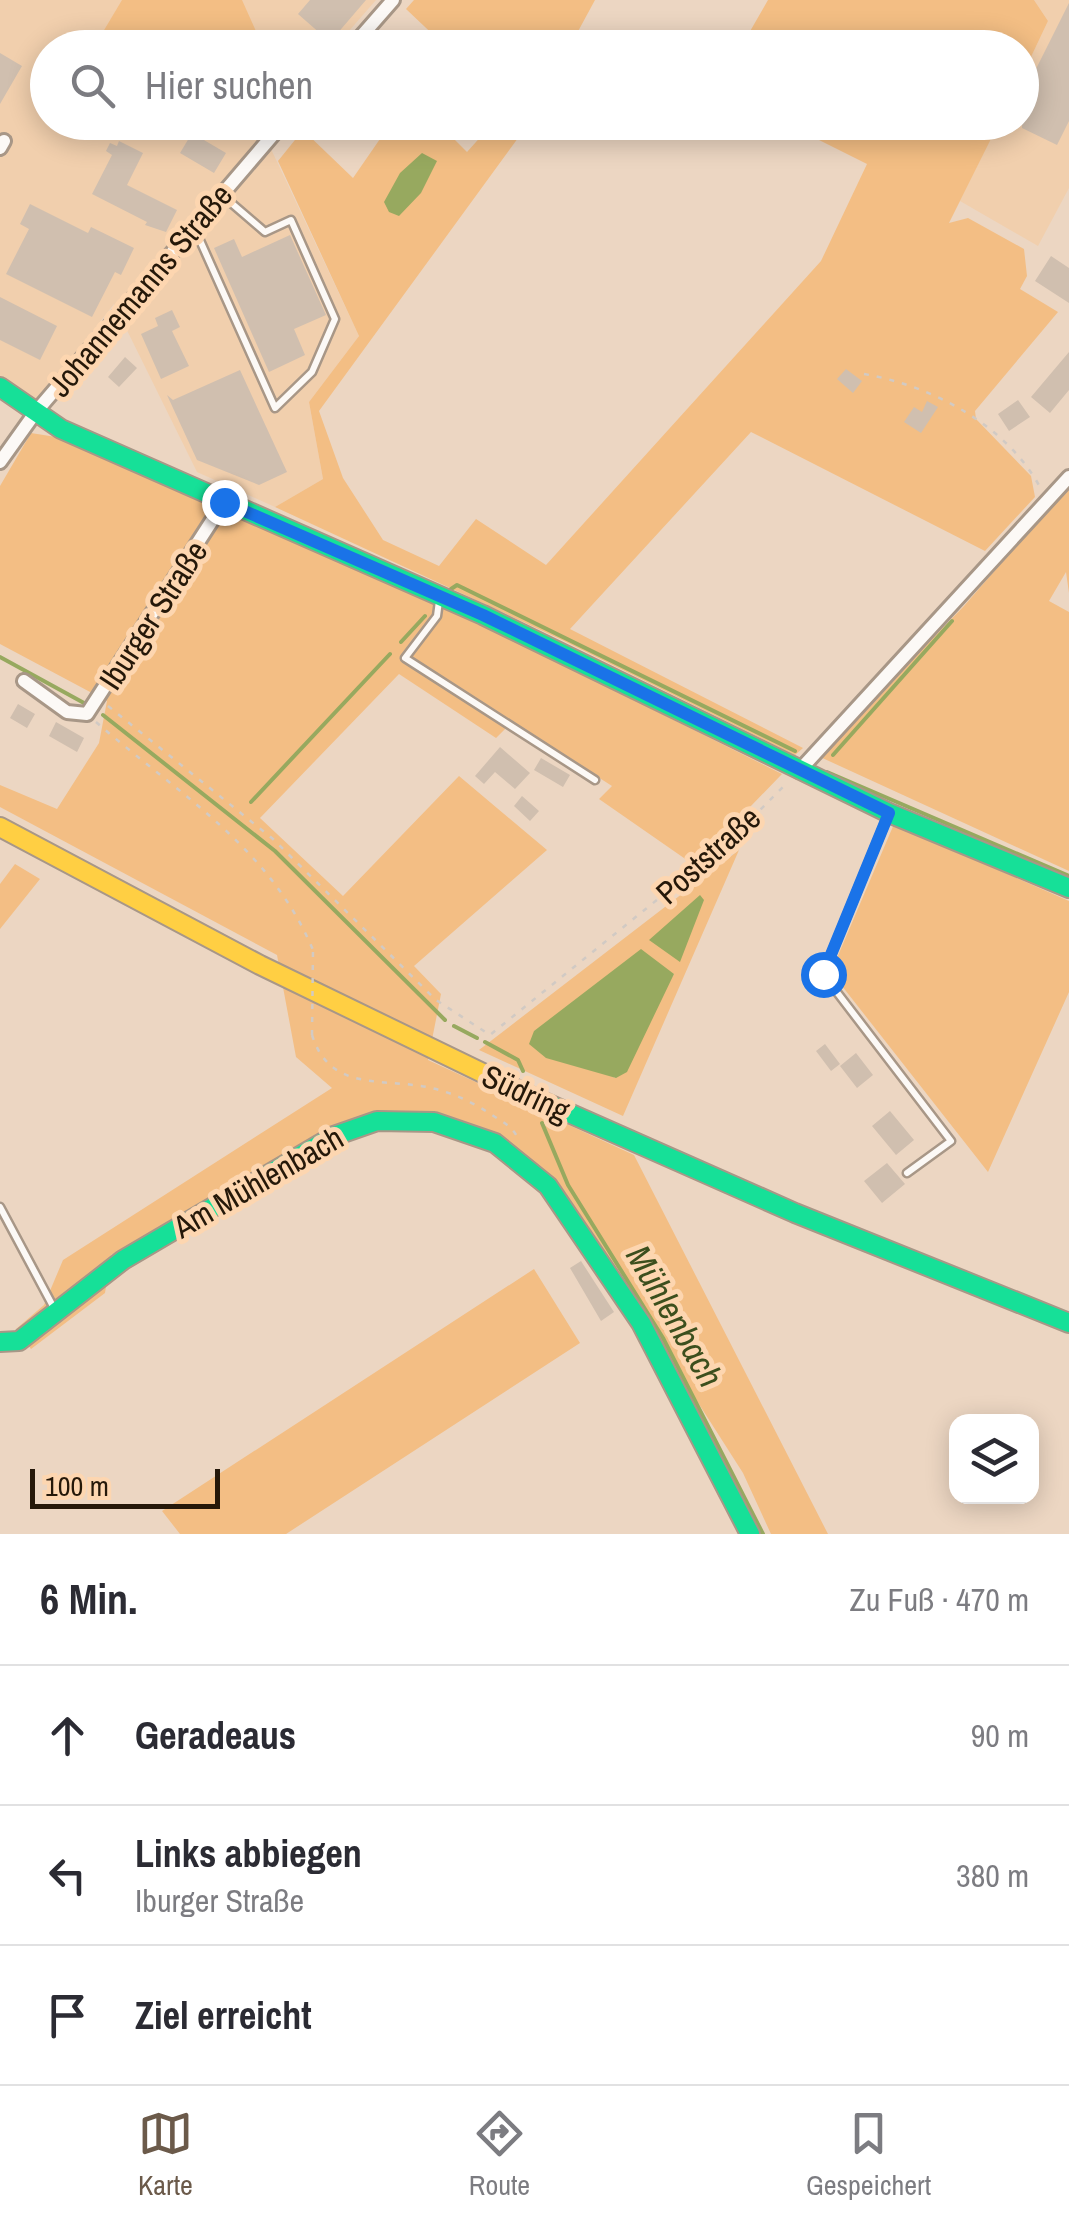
<!DOCTYPE html>
<html lang="de">
<head>
<meta charset="utf-8">
<style>
	:root { --surface:#fff; --page:#f2f2f3; --text:#2b2b33; --muted:#7c7c81; --line:#e1e1e2; --accent:#6b5a4a }
	body { margin:0; font-family:"Archivo Narrow",sans-serif; background:var(--page); color:var(--text) }
	.controls { position:absolute; right:30px; bottom:30px; display:grid; overflow:hidden; border-radius:20px; box-shadow:0 5px 25px #0003 }
	.controls button { width:90px; height:90px; display:grid; place-items:center; padding:0; border:0; border-bottom:2px solid var(--line); background:var(--surface); color:var(--text); font:50px sans-serif }
	.scale { position:absolute; left:30px; bottom:25px; width:190px; box-sizing:border-box; padding-left:10px; border:5px solid #251809; border-top:0; font-size:28px; line-height:35px; white-space:nowrap; color:#251809; -webkit-text-stroke:8px #fdd6b0; paint-order:stroke }
	.stop { position:absolute; width:30px; height:30px; margin:-22px; border:8px solid #1a73e8; border-radius:50%; background:#fff }
	.stop.end { background:#1a73e8; border-color:#fff; box-shadow:0 2px 10px #0008 }
	.list { margin:0; padding:0; list-style:none }
	h2 { display:flex; justify-content:space-between; align-items:center; height:130px; margin:0; padding:0 40px; font-size:42px }
	h2 small { font-size:32px; font-weight:400; color:var(--muted) }
	.list li { display:grid; grid-template-columns:65px 1fr auto; gap:30px; align-items:center; box-sizing:border-box; height:140px; padding:0 40px; border-top:2px solid var(--line) }
	.list b { display:block; font-size:38px; white-space:nowrap }
	.list p { margin:0; font-size:32px; white-space:nowrap; color:var(--muted) }
	.list em { font-size:32px; font-style:normal; color:var(--muted) }
	.icon { flex:none; width:55px; height:55px; fill:none; stroke:currentColor; stroke-width:2; stroke-linecap:round; stroke-linejoin:round }
	.map { position:relative; flex:none; width:1069px; height:1534px; overflow:hidden }
	.search { position:absolute; background:var(--surface); box-shadow:0 5px 25px #0003; left:30px; right:30px; top:30px; height:110px; display:flex; align-items:center; gap:25px; box-sizing:border-box; padding:0 35px; border-radius:55px; color:var(--muted); font-size:38px }
	.sheet { height:550px; background:var(--surface) }
	nav { display:flex; justify-content:space-around; align-items:center; box-sizing:border-box; height:140px; border-top:2px solid var(--line); background:var(--surface); font-size:28px; color:var(--muted) }
	nav a { display:grid; justify-items:center; gap:5px }
	nav .on { color:var(--accent) }
	.map>svg:first-child { display:block }
	.built { fill:#f1cfad }
	.green { fill:#f3be84; fill-rule:evenodd }
	.water { fill:#97a95f }
	.lines { fill:none; stroke-linecap:round; stroke-linejoin:round }
	.stream { stroke:#97a95f; stroke-width:4 }
	.building { fill:#d0bfaf }
	.lane-casing { stroke:#a89787; stroke-width:11 }
	.street-casing { stroke:#a89787; stroke-width:18 }
	.fast-casing { stroke:#a89787; stroke-width:22 }
	.slow-casing { stroke:#a89787; stroke-width:22 }
	.path { stroke:#d1cac4; stroke-width:2.5; stroke-dasharray:5 8; stroke-linecap:butt }
	.lane { stroke:#fcf9f6; stroke-width:6 }
	.street { stroke:#fcf9f6; stroke-width:12 }
	.fast { stroke:#16e098; stroke-width:18 }
	.slow { stroke:#ffcf43; stroke-width:18 }
	.path-bridge { stroke:#d1cac4; stroke-width:2.5; stroke-dasharray:5 8; stroke-linecap:butt }
	.route { stroke:#1a73e8; stroke-width:12 }
	.labels { text-anchor:middle; dominant-baseline:central; stroke-width:10; stroke-linejoin:round; paint-order:stroke }
	.street-label { font-size:32px; fill:#251809; stroke:#fdd6b0 }
	.water-label { font-size:35px; font-style:italic; fill:#3c4f1d; stroke:#fdd6b0 }
</style>
</head>
<body>
<div class="map">
<svg width="1069" height="1534" viewBox="0 0 1069 1534">
	<rect width="100%" height="100%" fill="#ecd6c2"/>
	<path class="built" d="M0 0H376L335 47 48 48V122L271 123 263 132 359 336 309 402 323 479 275 507 197 472 114 304 35 405 0 378Z
		M1034 0H1069V188L1038 246 960 201 999 123 1022 122V76L1048 21Z"/>
	<path class="green" d="M122 0H242L263 47H94Z
		M414 0H595L569 48 441 47 443 44 406 9Z
		M768 0H1034L1048 21 1022 76V48L741 47Z
		M391 123H438L467 152 493 123H529L319 411 343 478 383 540 439 566 476 519 546 565 821 261 867 164 785 123H999L949 223 968 218 1024 249 1027 276 1020 289 1058 312 975 411 976 419 1031 476 1035 497 985 551 751 432 570 629 803 748 795 755 560 639 275 507 323 479 309 402 359 336 278 161 303 130 353 178Z
		M31 433 56 437 450 608 782 774 694 865 599 799 612 786 512 722 496 738 399 674 260 818 343 896 459 776 547 850 414 966 441 994 428 1060 634 1155 828 1534H771L743 1473 584 1224 532 1160 468 1126 330 1131 111 1255 105 1293 31 1349 16 1329 44 1305 63 1260 332 1088 296 1057 277 955 0 807V785L57 809 99 743 107 701 0 644V486Z
		M1069 485V593L1066 572 1049 601 1069 612V871L818 756 964 606Z
		M894 824 1069 901V992L988 1172 831 972Z
		M739 850 623 1116 479 1050ZM674 974 615 1078 534 1031Z
		M15 864 40 879 0 929V884Z
		M534 1269 580 1343 286 1534H180L162 1511Z"/>
	<path class="water" d="M422 153 437 161 421 193 399 216 389 212 384 202 400 173Z
		M700 895 704 900 680 962 649 940Z
		M641 949 674 974 627 1072 616 1078 546 1058 529 1044 534 1031Z"/>
	<g class="lines">
		<path class="stream" d="M451 589 457 585 795 751
			M401 642 425 616
			M0 657 84 703
			M103 715 275 851 445 1020
			M833 755 952 621
			M827 772 1069 876
			M251 802 390 654
			M454 1026 477 1038
			M485 1042 518 1060 523 1071
			M542 1123 568 1185 663 1338 763 1534"/>
	</g>
	<path class="building" d="M310 0H366L330 42 298 14Z
		M1069 3V121L1057 145 1022 128V97Z
		M0 53 22 66 0 104Z
		M192 133 226 153 214 173 180 153Z
		M119 141 143 153 127 185 177 210 166 232 145 225 147 222 92 194 112 155 106 151 110 143 117 146Z
		M30 204 88 233 91 227 134 248 121 275 115 272 92 317 6 274 29 229 20 224Z
		M290 235 326 315 294 329 305 355 269 372 214 248 234 239 242 257Z
		M1051 256 1069 268V303L1035 281Z
		M0 297 57 326 40 360 0 340Z
		M172 310 180 327 172 331 189 366 161 379 141 334 158 326 155 318Z
		M1069 352V390L1050 413 1031 397Z
		M125 357 137 368 119 387 108 377Z
		M846 369 862 381 853 393 837 379Z
		M240 370 287 472 259 485 197 460 167 395 173 400Z
		M1018 400 1030 417 1009 431 998 414Z
		M927 401 938 407 921 433 904 422 914 407 922 412Z
		M18 704 35 714 27 728 10 718Z
		M56 722 84 738 77 752 49 736Z
		M500 747 530 773 515 789 495 772 484 784 475 776Z
		M541 758 570 775 563 787 534 770Z
		M522 796 539 811 530 821 514 806Z
		M825 1044 840 1064 831 1071 816 1051Z
		M856 1053 873 1075 857 1088 840 1066Z
		M890 1111 914 1140 896 1155 872 1126Z
		M887 1163 905 1184 882 1203 864 1181Z
		M581 1261 614 1312 601 1321 570 1268Z"/>
	<g class="lines">
		<g class="lane-casing">
			<path id="lane" d="M194 227 275 408 312 372 335 319 291 220 265 232 222 195
				M439 601 437 616 405 658 595 780
				M889 813 823 974 951 1141 907 1173
				M0 1207 55 1310"/>
		</g>
		<g class="street-casing">
			<path id="street" d="M351 48 393 0
				M0 148 4 141
				M0 462 35 413 284 122
				M24 681 67 712 87 714 224 502
				M799 771 1069 477"/>
		</g>
		<g class="fast-casing">
			<path id="fast" d="M0 387 61 429 483 615 889 813 1069 888
				M526 1094 795 1213 1069 1323
				M0 1342 19 1341 123 1260 334 1136 377 1121 434 1122 495 1143 548 1186 641 1323 750 1534"/>
		</g>
		<g class="slow-casing">
			<path id="slow" d="M0 827 260 965 526 1094"/>
		</g>
		<path class="path" d="M864 374C933 386 1008 426 1041 489
			M108 706 273 839 436 1000 490 1035 726 844 788 782
			M96 722C177 793 270 847 313 950
			M312 1035C329 1089 376 1079 421 1086 447 1090 471 1101 492 1115 504 1123 514 1127 519 1141"/>
		<use href="#lane" class="lane"/>
		<use href="#street" class="street"/>
		<use href="#fast" class="fast"/>
		<use href="#slow" class="slow"/>
		<path class="path-bridge" d="M312 1035 313 950"/>
	</g>
	<g class="lines">
		<path class="route" d="M224 502 483 615 889 813 823 974"/>
	</g>
	<g class="labels">
		<g class="street-label">
			<text transform="translate(140 290) rotate(-50)">Johannemanns Straße</text>
			<text transform="translate(153 615) rotate(-57)">Iburger Straße</text>
			<text transform="translate(708 855) rotate(-42)">Poststraße</text>
			<text transform="translate(526 1093) rotate(25)">Südring</text>
			<text transform="translate(258 1182) rotate(-30)">Am Mühlenbach</text>
		</g>
		<g class="water-label">
			<text transform="translate(675 1316) rotate(60)">Mühlenbach</text>
		</g>
	</g>
</svg>
<div class="controls">
<button><svg class="icon" aria-label="layers" viewBox="0 0 24 24"><path d="M12 4l9 5-9 5-9-5zM3 14l9 5 9-5"/></svg></button>
</div>
<div class="scale">100 m</div>
<div class="stop" style="left:823px;top:974px"></div>
<div class="stop end" style="left:224px;top:502px"></div>
<div class="search"><svg class="icon" aria-label="search" viewBox="0 0 24 24"><circle cx="10" cy="10" r="6"/><path d="M15 15l6 6"/></svg>Hier suchen</div>
</div>
<section class="sheet">
<h2>6 Min.<small>Zu Fuß · 470 m</small></h2>
<ul class="list">
<li><svg class="icon" aria-label="ahead" viewBox="0 0 24 24"><path d="M12 20V5M6 11l6-6 6 6"/></svg><div><b>Geradeaus</b></div><em>90 m</em></li>
<li><svg class="icon" aria-label="left" viewBox="0 0 24 24"><path d="M17 20v-9H6M10 6l-5 5 5 5"/></svg><div><b>Links abbiegen</b><p>Iburger Straße</p></div><em>380 m</em></li>
<li><svg class="icon" aria-label="arrive" viewBox="0 0 24 24"><path d="M6 21V4h12l-3 4 3 4H6"/></svg><div><b>Ziel erreicht</b></div></li>
</ul>
</section>
<nav>
<a class="on"><svg class="icon" aria-label="map" viewBox="0 0 24 24"><path d="M3 6l6-2 6 2 6-2v14l-6 2-6-2-6 2zM9 4v14M15 6v14"/></svg>Karte</a>
<a><svg class="icon" aria-label="directions" viewBox="0 0 24 24"><path d="M12 3l9 9-9 9-9-9zM9 14v-3h6M13 9l2 2-2 2"/></svg>Route</a>
<a><svg class="icon" aria-label="saved" viewBox="0 0 24 24"><path d="M7 4h10v16l-5-4-5 4z"/></svg>Gespeichert</a>
</nav>
</body>
</html>
